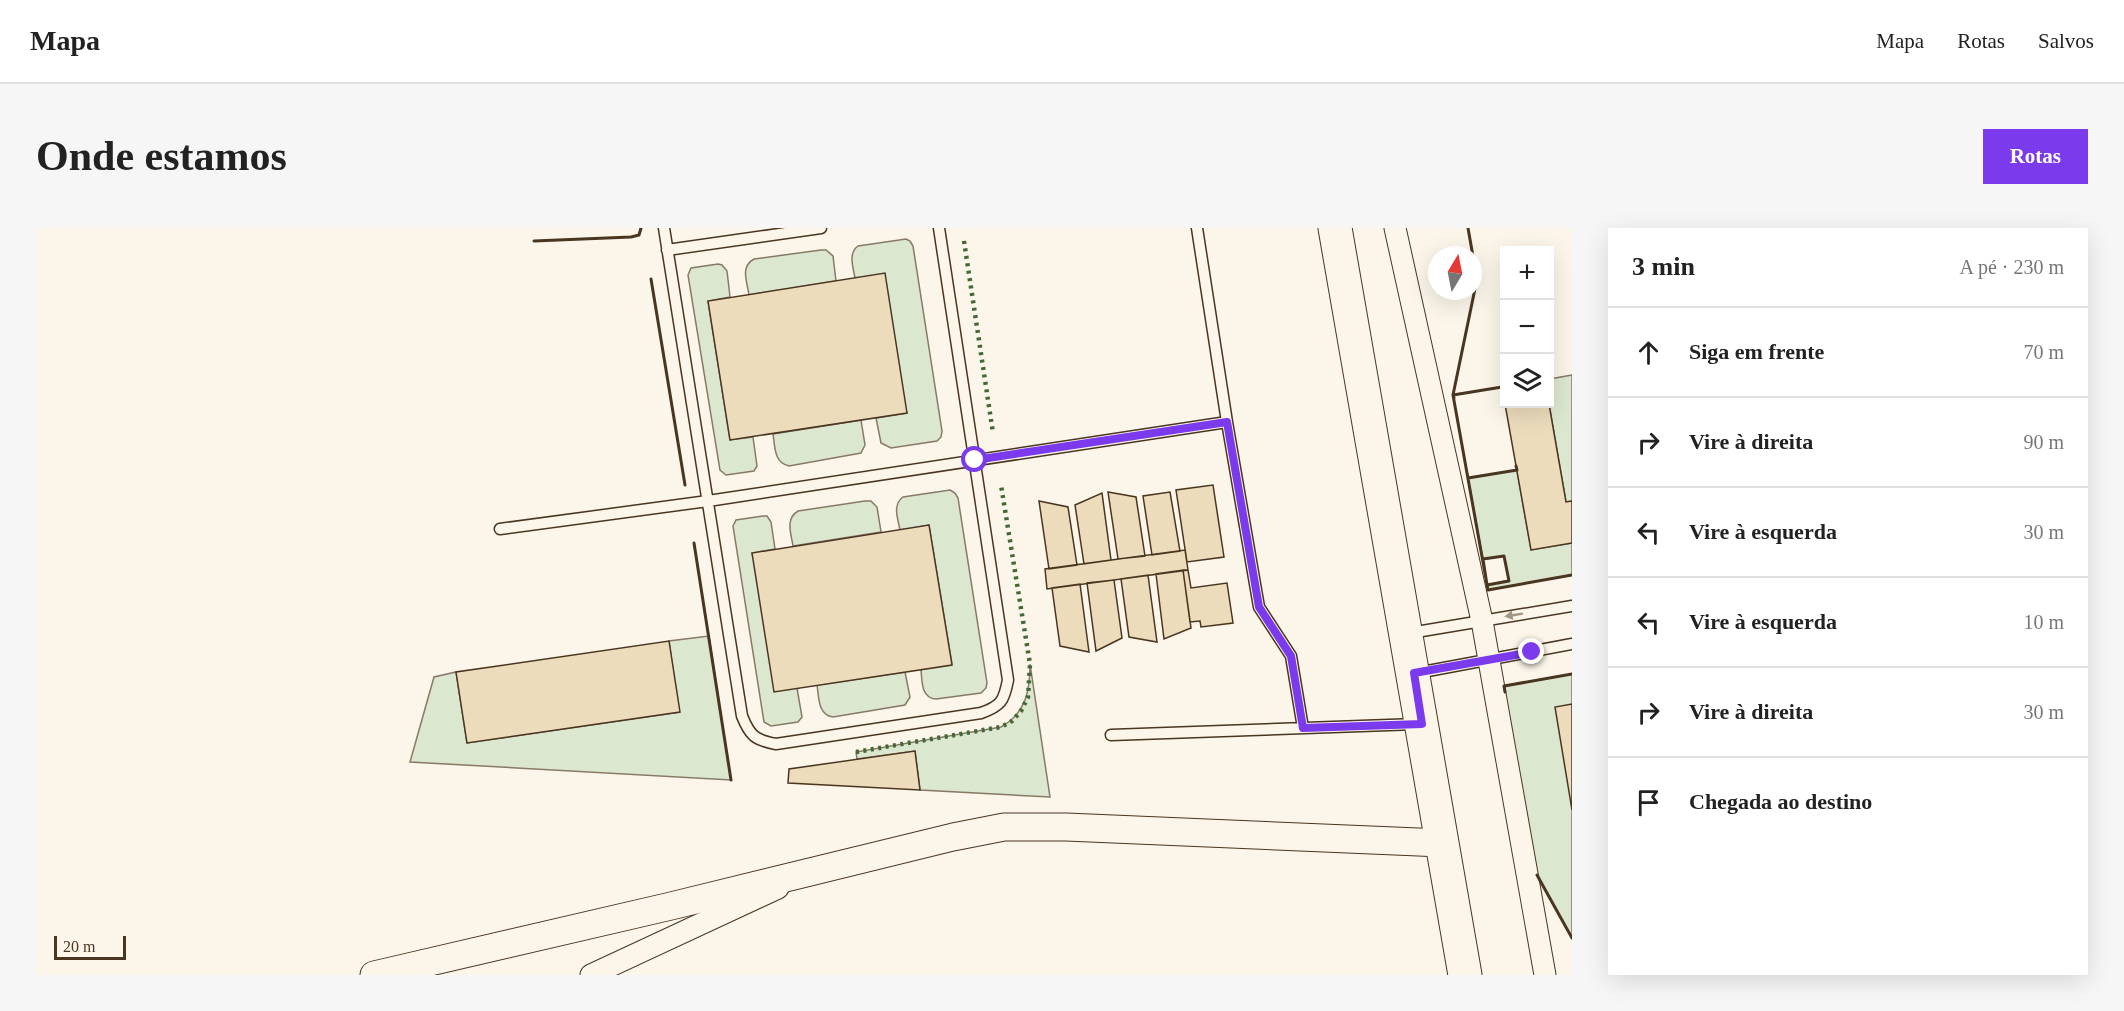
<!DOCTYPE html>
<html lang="pt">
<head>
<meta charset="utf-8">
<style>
	:root { --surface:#fff; --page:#f6f6f6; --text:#222; --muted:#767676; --line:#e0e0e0; --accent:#7c3aed }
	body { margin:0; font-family:"Times New Roman",serif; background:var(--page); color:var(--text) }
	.controls { position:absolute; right:18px; top:18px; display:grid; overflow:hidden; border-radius:0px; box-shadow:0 6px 24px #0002 }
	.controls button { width:54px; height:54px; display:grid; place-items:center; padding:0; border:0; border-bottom:2px solid var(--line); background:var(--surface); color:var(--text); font:30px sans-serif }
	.compass { position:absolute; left:1392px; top:18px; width:54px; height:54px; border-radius:50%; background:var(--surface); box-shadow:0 6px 24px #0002; rotate:10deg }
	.scale { position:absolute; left:18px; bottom:15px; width:72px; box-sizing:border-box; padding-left:6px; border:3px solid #4a3520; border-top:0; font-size:16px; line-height:21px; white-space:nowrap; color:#4a3520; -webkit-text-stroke:4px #fbf6e9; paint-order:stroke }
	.stop { position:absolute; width:18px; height:18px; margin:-14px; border:4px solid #7c3aed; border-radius:50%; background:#fff }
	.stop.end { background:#7c3aed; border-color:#fff; box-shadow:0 2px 6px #0008 }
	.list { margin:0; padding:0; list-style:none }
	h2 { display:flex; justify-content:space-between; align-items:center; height:78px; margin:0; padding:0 24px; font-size:26px }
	h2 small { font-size:20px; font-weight:400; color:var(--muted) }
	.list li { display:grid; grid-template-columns:39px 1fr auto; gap:18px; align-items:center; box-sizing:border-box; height:90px; padding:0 24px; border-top:2px solid var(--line) }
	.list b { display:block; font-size:22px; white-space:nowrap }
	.list em { font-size:20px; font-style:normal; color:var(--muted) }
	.icon { flex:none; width:33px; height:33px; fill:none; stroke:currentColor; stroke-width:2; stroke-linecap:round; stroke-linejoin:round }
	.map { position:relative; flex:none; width:1536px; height:747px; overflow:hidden; border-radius:0px }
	header { display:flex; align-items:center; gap:36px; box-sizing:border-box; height:84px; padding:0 30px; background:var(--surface); border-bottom:2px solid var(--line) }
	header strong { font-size:28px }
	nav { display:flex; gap:33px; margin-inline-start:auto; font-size:21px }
	.intro { display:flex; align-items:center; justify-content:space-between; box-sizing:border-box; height:144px; padding:0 36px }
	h1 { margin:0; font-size:42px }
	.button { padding:15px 27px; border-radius:0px; background:var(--accent); color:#fff; font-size:21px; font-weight:700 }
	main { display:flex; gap:36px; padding:0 36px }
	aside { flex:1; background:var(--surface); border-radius:0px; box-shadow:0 6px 24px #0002 }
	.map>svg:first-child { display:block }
	.green { fill:#dce7d0; stroke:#887966; stroke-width:1.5 }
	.building { fill:#ecdcbc; stroke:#4a3520; stroke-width:1.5 }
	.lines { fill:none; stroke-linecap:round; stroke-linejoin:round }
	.service-casing { stroke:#4a3520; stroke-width:13 }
	.minor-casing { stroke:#4a3520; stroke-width:23 }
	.tertiary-casing { stroke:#4a3520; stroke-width:29 }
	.primary-casing { stroke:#4a3520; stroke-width:35 }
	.service { stroke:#fbf6e9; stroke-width:10 }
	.minor { stroke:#fbf6e9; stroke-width:21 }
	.tertiary { stroke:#fbf6e9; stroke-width:27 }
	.primary { stroke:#fbf6e9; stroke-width:33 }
	.hedge { stroke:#436837; stroke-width:4.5; stroke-dasharray:3 4.5; stroke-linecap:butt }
	.wall { stroke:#4a3520; stroke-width:3 }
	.oneway { fill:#a29684 }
	.route { stroke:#7c3aed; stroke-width:8 }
</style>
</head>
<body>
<header>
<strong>Mapa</strong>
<nav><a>Mapa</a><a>Rotas</a><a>Salvos</a></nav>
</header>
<div class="intro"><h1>Onde estamos</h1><a class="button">Rotas</a></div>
<main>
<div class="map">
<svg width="1536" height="747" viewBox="0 0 1536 747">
	<rect width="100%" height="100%" fill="#fbf6e9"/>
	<path class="green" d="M870 11 874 13 877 18 906 203 905 209 901 213 855 220 845 215 840 190 871 185 819 50C817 39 812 25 822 18Z
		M785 22H790L797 28 800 53 713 67C711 53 704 39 718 31Z
		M682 36 686 37 691 43 694 69 672 73 694 212 717 209 721 238 718 243 690 247 684 242 652 47 655 40Z
		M1536 147V273L1530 274 1513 176 1514 151Z
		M825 192 829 217 825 225 753 238C738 235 739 219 737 206Z
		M1481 242 1495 322 1536 315V347L1452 362 1451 357 1473 352 1468 328 1447 331 1432 250Z
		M914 262 919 265 922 270 951 455 950 460 945 465 900 471C885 470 886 453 885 441L916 436 893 297 864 302C862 291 856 277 867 269Z
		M829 273H835L841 279 845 304 757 318C755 305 749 291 762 283Z
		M727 288H731L735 294 739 321 716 325 761 460 766 489 762 494 735 498 728 494 697 298 700 292Z
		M673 408 695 552 374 534 398 449 420 444 431 515 643 484 633 413Z
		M994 436 1014 569 884 562 879 523 821 531 820 524 965 499C990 485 994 463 994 436Z
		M869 444 874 469 869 477 797 489C782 487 783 470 781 457Z
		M1536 446V710L1501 648 1468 458Z"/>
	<path class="building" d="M849 45 871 185 694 212 672 73Z
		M1469 176H1513L1530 274 1536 273V315L1495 322Z
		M1177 257 1188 329 1151 334 1140 262Z
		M1072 264 1100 269 1109 328 1082 331Z
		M1134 264 1144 323 1116 327 1107 268Z
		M1066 265 1075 332 1048 336 1039 277Z
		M1003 273 1032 279 1041 337 1013 341Z
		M893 297 916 437 738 464 716 325Z
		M1149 322 1152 342 1011 361 1009 341Z
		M1147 342 1155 400 1128 411 1120 346Z
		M1147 342H1152L1155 360 1191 355 1197 395 1165 399 1164 393 1154 394Z
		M1112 347 1121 414 1093 409 1085 351Z
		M1078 352 1086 410 1060 423 1051 355Z
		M1044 356 1053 424 1024 418 1016 360Z
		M633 413 644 484 431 515 420 444Z
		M1536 476V582L1519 479Z
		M879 523 884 562 752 555 753 541Z"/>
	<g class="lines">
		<g class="service-casing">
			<path id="service" d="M628 0 706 488C714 508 719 512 740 516L945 485C965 478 968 473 972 452L903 0
				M631 22 785 0
				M1191 194 1223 379 1255 428 1267 500
				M464 301 672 273 1191 194 1161 0
				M1374 405 1536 378
				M1381 445 1536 416
				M1075 507 1381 496"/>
		</g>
		<g class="minor-casing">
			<path id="minor" d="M1359 0 1446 393 1509 747
				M555 747 742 660"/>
		</g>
		<g class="tertiary-casing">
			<path id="tertiary" d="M338 747 635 678 917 609 968 599H1030L1406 615"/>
		</g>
		<g class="primary-casing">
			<path id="primary" d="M1299 0 1429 747"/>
		</g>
		<use href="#service" class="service"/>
		<use href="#minor" class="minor"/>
		<use href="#tertiary" class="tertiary"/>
		<use href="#primary" class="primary"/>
		<path class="hedge" d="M928 13 957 205
			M820 524 965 499 976 493 985 483 992 469 994 436 965 257"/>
		<path class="wall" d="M1432 0 1441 51 1417 167 1452 362 1536 347
			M498 13 595 9 603 7 605 0
			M615 51 649 257
			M1418 170 1417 167 1466 159 1468 173
			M1432 250 1481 242 1480 238
			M658 315 695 552
			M1468 328 1473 353 1451 357 1447 331Z
			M1469 464 1468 458 1536 446
			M1501 647 1536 710"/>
	</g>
	<defs><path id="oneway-solid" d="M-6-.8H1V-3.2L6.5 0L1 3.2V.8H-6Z" transform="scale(1.5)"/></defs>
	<use class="oneway" href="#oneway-solid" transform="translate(1478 387) rotate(171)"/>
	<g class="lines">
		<path class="route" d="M939 232 1191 194 1223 379 1255 428 1267 500 1386 496 1378 445 1496 424"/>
	</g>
</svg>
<div class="controls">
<button>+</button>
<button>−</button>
<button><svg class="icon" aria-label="layers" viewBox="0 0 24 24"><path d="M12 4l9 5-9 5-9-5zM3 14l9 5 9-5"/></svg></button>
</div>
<svg class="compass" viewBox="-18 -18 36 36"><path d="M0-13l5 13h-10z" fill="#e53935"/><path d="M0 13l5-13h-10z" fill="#767676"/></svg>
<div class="scale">20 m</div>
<div class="stop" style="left:939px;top:232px"></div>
<div class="stop end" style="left:1496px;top:424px"></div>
</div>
<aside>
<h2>3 min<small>A pé · 230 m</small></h2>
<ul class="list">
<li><svg class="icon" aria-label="ahead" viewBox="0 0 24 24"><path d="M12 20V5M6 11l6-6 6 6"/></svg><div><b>Siga em frente</b></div><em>70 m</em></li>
<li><svg class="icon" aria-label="right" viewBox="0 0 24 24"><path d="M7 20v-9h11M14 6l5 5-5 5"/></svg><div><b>Vire à direita</b></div><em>90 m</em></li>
<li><svg class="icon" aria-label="left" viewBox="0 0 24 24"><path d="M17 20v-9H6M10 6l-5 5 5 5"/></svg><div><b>Vire à esquerda</b></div><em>30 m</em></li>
<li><svg class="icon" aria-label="left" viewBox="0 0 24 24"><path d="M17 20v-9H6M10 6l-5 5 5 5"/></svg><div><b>Vire à esquerda</b></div><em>10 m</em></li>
<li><svg class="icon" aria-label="right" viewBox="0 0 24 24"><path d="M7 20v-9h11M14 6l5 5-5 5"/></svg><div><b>Vire à direita</b></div><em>30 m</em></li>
<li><svg class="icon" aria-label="arrive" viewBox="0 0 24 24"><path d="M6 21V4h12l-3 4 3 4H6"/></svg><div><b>Chegada ao destino</b></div></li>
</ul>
</aside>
</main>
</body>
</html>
